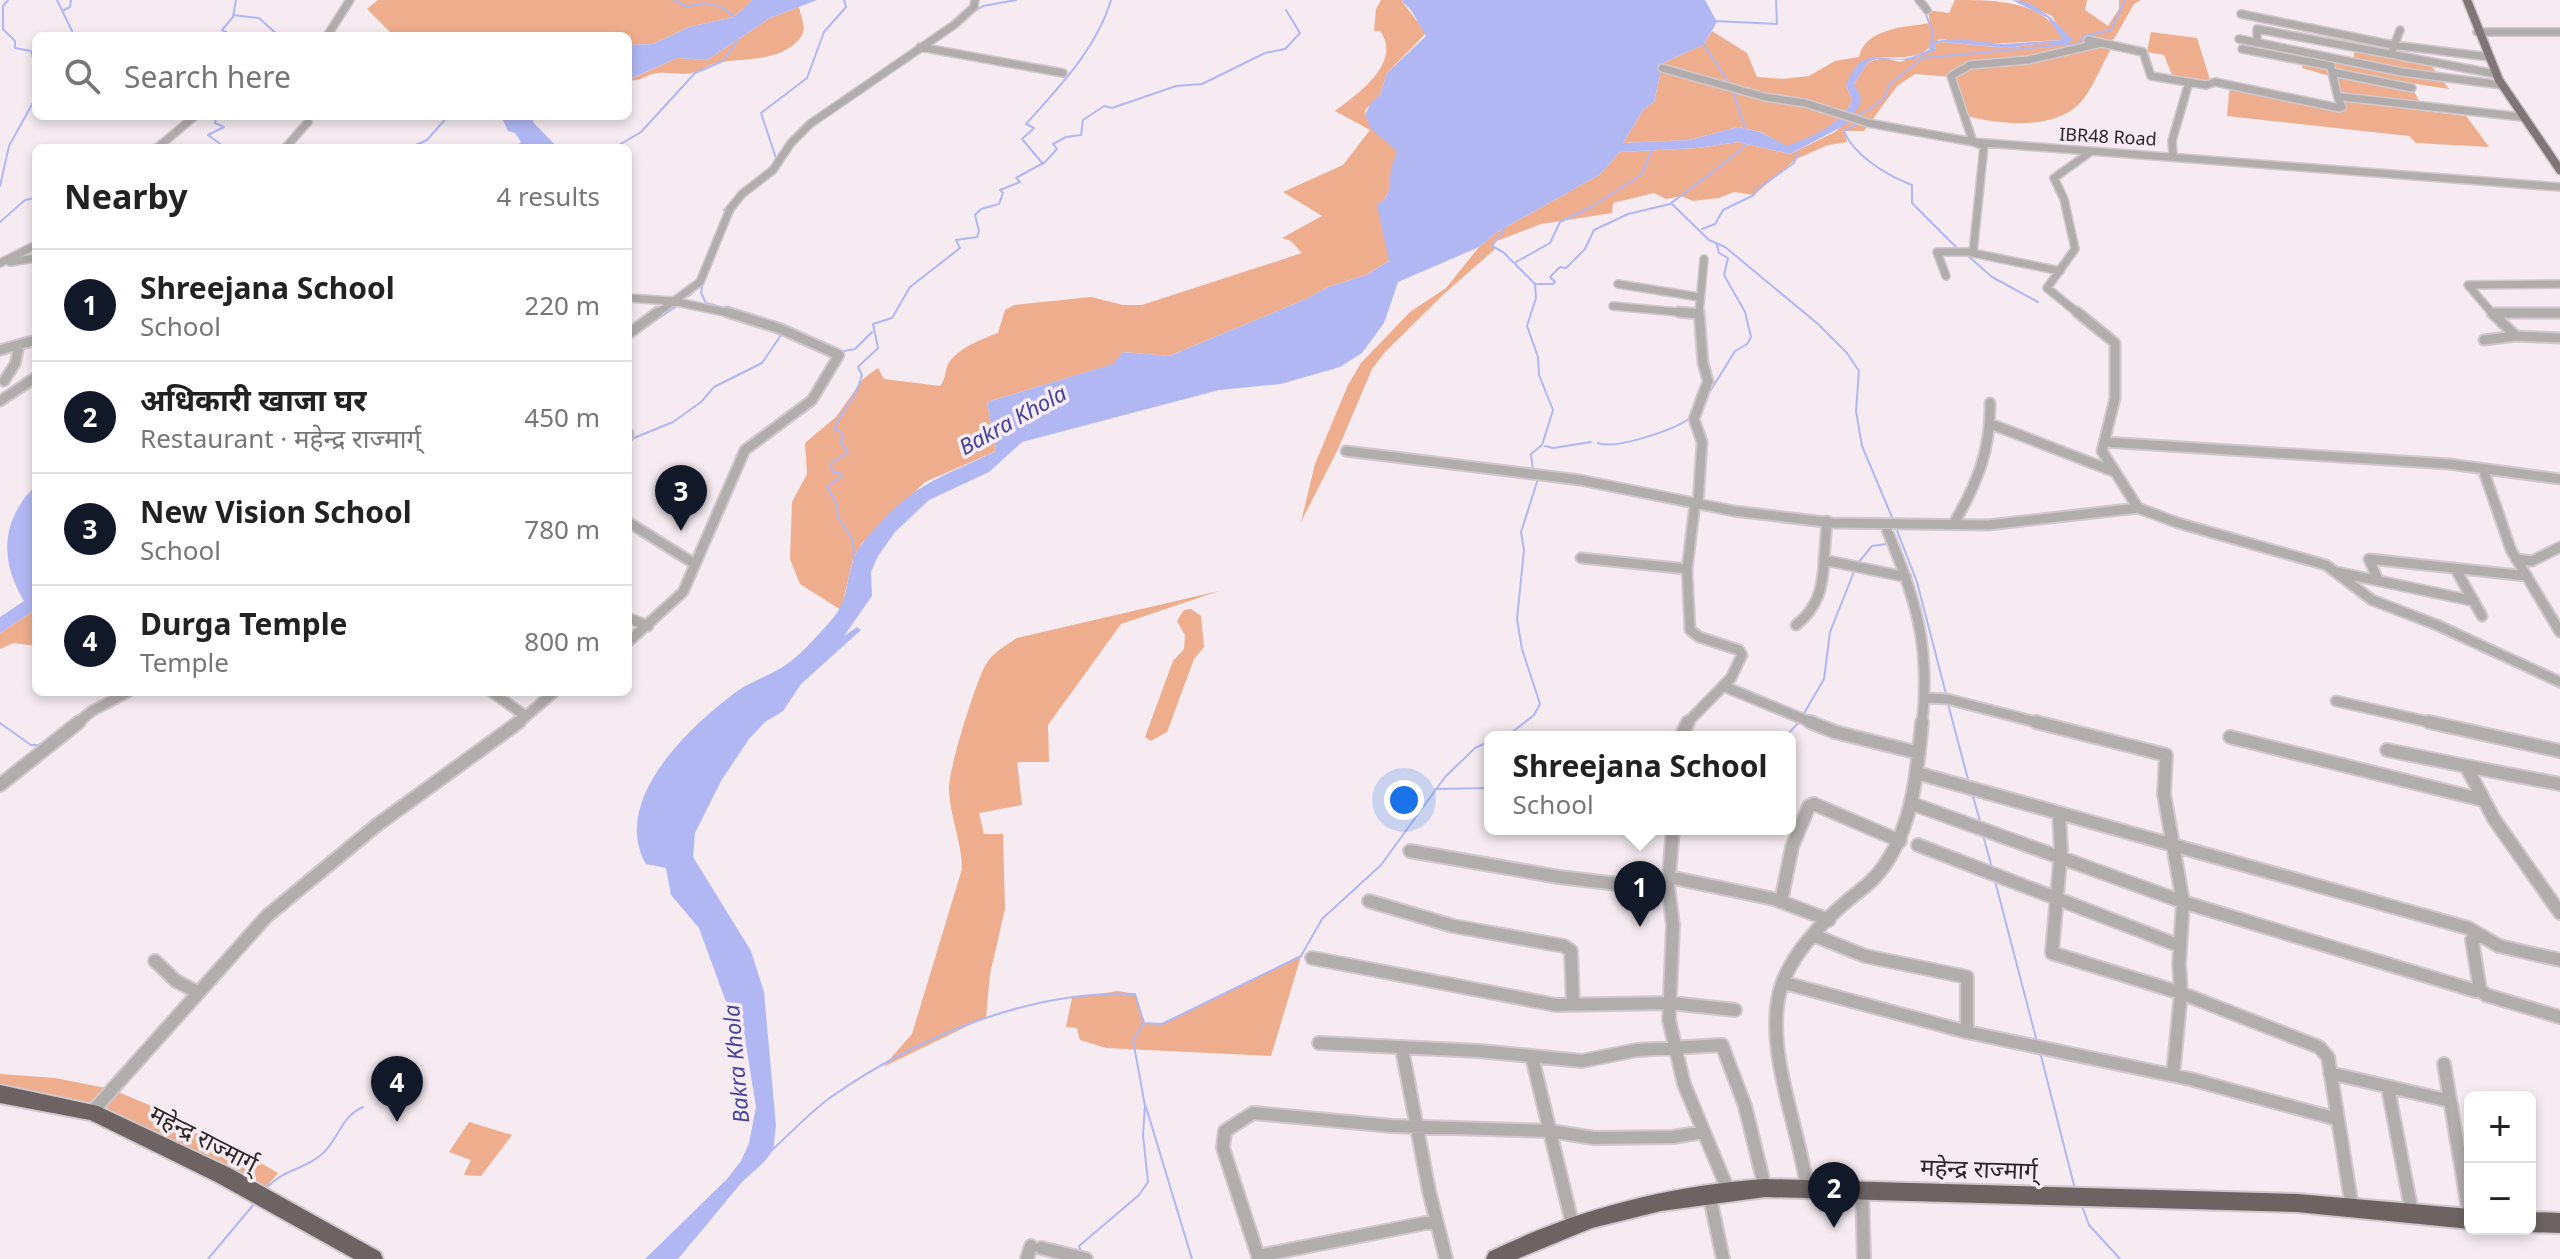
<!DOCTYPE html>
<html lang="en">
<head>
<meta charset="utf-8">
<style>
	:root { --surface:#fff; --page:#f6f6f6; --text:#222; --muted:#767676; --line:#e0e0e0; --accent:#111827 }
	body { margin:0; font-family:"Noto Sans","Noto Sans Devanagari",sans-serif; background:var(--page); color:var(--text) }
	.controls { position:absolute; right:24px; bottom:24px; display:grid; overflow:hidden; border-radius:12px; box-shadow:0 4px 12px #0003 }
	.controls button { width:72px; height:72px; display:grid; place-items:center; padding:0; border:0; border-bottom:2px solid var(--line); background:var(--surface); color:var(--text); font:40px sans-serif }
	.you { position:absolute; left:1404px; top:800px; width:28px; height:28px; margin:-20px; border:6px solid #fff; border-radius:50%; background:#1a73e8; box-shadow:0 0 0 12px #1a73e833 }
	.badge { display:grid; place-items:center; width:52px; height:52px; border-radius:50%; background:var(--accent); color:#fff; font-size:26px; font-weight:700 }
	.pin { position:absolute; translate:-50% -66px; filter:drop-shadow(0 2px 4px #0008) }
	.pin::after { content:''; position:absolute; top:42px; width:28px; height:24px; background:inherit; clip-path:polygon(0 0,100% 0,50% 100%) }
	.popup { position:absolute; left:1484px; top:731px; width:312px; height:104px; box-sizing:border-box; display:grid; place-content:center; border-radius:12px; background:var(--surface); filter:drop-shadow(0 2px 6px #0005); font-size:26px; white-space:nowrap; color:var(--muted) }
	.popup b { font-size:30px; color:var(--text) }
	.popup::after { content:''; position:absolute; left:50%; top:100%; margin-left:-16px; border:16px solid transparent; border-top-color:var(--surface) }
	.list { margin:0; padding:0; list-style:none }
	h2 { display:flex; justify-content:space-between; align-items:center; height:104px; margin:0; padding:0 32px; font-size:34px }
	h2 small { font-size:26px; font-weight:400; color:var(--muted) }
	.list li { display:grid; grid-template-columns:52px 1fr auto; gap:24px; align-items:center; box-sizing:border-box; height:112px; padding:0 32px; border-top:2px solid var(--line) }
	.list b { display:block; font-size:30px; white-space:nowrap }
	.list p { margin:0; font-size:26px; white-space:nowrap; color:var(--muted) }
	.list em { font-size:26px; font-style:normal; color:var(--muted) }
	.icon { flex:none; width:44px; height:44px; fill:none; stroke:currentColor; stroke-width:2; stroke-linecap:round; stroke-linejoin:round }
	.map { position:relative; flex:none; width:2560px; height:1259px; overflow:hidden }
	.search { position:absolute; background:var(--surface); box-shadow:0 4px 12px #0003; left:32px; top:32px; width:600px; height:88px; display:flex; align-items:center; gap:20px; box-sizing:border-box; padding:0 28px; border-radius:12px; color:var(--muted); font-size:30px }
	.panel { position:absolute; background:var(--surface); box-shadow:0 4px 12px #0003; left:32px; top:144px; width:600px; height:552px; border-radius:12px }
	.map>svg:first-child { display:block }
	.green { fill:#eead8d }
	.water { fill:#b0b7f3 }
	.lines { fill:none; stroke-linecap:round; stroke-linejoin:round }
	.stream { stroke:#b0b7f3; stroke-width:2 }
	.minor-far2-casing { stroke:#d0c8cc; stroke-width:10 }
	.minor-far1-casing { stroke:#d0c8cc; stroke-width:13 }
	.minor-casing { stroke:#d0c8cc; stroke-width:16 }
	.major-casing { stroke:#d0c8cc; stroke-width:11 }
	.highway-casing { stroke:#d0c8cc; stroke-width:4 }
	.minor-far2 { stroke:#b2adad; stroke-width:7 }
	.minor-far1 { stroke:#b2adad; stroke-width:9 }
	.minor { stroke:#b2adad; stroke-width:12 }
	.major { stroke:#807677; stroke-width:8 }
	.highway { fill:#6e6363; fill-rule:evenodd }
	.labels { text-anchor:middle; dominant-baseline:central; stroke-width:7; stroke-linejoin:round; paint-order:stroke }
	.far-street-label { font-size:18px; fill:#2a2628; stroke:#f5ebf0 }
	.water-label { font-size:22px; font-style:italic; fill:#444399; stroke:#f5ebf0 }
	.near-street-label { font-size:24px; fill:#2a2628; stroke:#f5ebf0 }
</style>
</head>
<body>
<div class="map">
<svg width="2560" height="1259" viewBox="0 0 2560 1259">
	<rect width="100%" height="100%" fill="#f5ebf0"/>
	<path class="green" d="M378 0H752L734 17 689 27 653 44 628 45V36H394L367 9Z
		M1381 0H1401L1426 33 1387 73 1380 95 1365 110V115L1398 151C1391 170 1395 193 1378 205L1390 260 1366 275 1328 287 1306 299 1169 356 1123 352 1114 364 987 402 996 451 925 482 862 543 853 559 841 610 800 584 790 559 792 502 807 474 805 443 836 417 863 379 878 368 884 379 940 386C947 378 944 369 950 361 961 347 982 339 998 333L1005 310 1014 305 1091 297 1123 305H1142L1302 253 1291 241 1282 238 1322 216 1283 192 1343 165 1370 130 1335 111C1358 94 1403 62 1380 31H1374L1376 9Z
		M1955 0C1995 0 2045 0 2064 40L1985 44 1939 39C1916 65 1897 54 1867 59L1846 85 1852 100C1842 127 1811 136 1787 147L1761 132 1738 127 1689 140 1623 143 1643 110 1654 102 1663 63 1703 45 1712 31 1747 53 1757 77 1783 79 1809 76 1835 61 1859 57C1865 28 1906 27 1930 23L1928 10 1949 13Z
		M2018 0H2087L2085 10 2108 26 2119 9V0H2141L2134 4 2114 39 2105 42 2113 45C2104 60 2091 93 2079 104 2051 131 2000 124 1966 116L1951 77 1915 74 1897 86 1864 131H1844L1847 142 1828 145 1796 159 1754 195 1734 192 1719 198 1693 201 1681 196 1666 199 1654 193 1613 203 1612 213 1541 224 1494 242 1492 246 1495 249 1444 294 1385 352 1372 369 1338 449 1301 522 1315 464 1348 385 1361 363 1410 312 1446 288 1479 247 1497 232 1599 175 1620 152 1698 148 1738 142 1790 154 1835 132 1851 118 1854 84 1868 62 1883 58 1900 62 1936 49 1933 45 1942 42 2007 48 2043 43 2069 44 2052 16Z
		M799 7C801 17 807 28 801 37 779 65 740 56 713 64 707 66 701 70 696 72 685 76 670 72 658 73 646 74 642 82 629 80L677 58 707 60 770 18Z
		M2151 32 2197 38 2211 83 2174 80 2164 55 2147 52Z
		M2368 40 2400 46 2403 55 2426 59 2449 89 2410 83 2424 111 2466 116 2489 147 2416 143 2409 136 2227 116 2230 85 2339 108 2333 77 2302 68 2303 61 2331 65 2329 56 2354 61V48L2346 41 2367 45Z
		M1219 591 1121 624 1048 725 1049 762H1017L1022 805 979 813 984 834H1003L1005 909 990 974 986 1017 883 1067 912 1034 962 869C962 842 950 817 949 790 948 770 975 685 985 666 992 653 1005 646 1017 638Z
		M36 609V646L13 643 0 649V633Z
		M1191 609 1201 616 1204 647 1194 659 1167 732 1151 741 1145 737 1173 661 1184 649 1185 635 1177 621 1184 610Z
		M1301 956 1271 1056 1106 1048 1080 1040 1077 1028 1066 1027 1072 998 1118 991 1135 994 1144 1023 1162 1024Z
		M0 1074 55 1078 111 1089 187 1121 278 1173 265 1188 118 1124 0 1094Z
		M469 1122 512 1135 481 1176 464 1175 471 1160 449 1152Z"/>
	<path class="water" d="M752 0H817L770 18 707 60 677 58 628 80V45L653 44 689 27 734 17Z
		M1401 0H1705L1717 22 1703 45 1663 63 1654 102 1643 110 1623 143 1689 140 1738 127 1760 132 1787 146C1811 136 1842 126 1852 100L1846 85C1859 53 1869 57 1898 59 1908 60 1920 53 1929 50L1931 41 1959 39 2002 44 2063 40 2048 18 2012 0C2037 0 2056 23 2072 39L2069 44 2059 46 2043 43 2007 48 1942 42 1934 45 1936 50 1911 60 1877 59 1868 62 1854 84 1861 97 1860 105 1845 125 1790 154 1738 142 1698 148 1620 152 1599 175 1497 232 1479 247 1398 282 1384 323 1362 353 1340 367 1281 384 1219 390 1022 442 989 472 929 500 895 532 878 556 871 572 872 596 844 636 857 627 861 630 801 684 783 711 765 722 749 739 721 781 695 833 693 857 751 951 764 992 776 1126 773 1150 765 1161 742 1182 678 1259H645L727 1179 741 1161 749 1143 756 1107 743 1026 725 999 699 928 671 895 666 868 646 864C610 801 689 727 736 692 751 681 769 676 784 666 800 656 815 638 828 624 850 601 844 585 854 558 859 545 870 534 879 524 917 482 947 475 996 451L987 402 1113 364 1123 352 1169 356 1306 299 1328 287 1366 275 1389 261 1377 205C1393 195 1388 185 1391 170 1392 163 1396 157 1397 151L1371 129 1365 115 1370 104 1380 95 1387 73 1426 36 1411 10Z
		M501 116H534L533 122 558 148H514L521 142 515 133 508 131Z
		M36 485V609L0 633V617L24 601C0 561 0 521 36 485Z"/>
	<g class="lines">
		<path class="stream" d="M8 0 3 6V29L15 41V48L31 51 36 67
			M57 0 72 31
			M674 0 687 7C707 0 719 3 735 17
			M64 10 70 7 71 0
			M1925 12 1933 33 1931 41
			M972 13 983 6 1016 0
			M233 15 259 18 279 36
			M1715 21 1777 24 1776 0
			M233 36 222 30 233 17 236 0
			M2069 44 2077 45 2084 36 2111 30 2125 0
			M1704 45 1729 83
			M1732 89 1745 128
			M206 116H212
			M217 116 215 123 224 127 208 135 226 148
			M1858 116 1883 100 1889 85 1922 58 2052 46
			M1859 123 1844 131C1854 156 1888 176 1912 185V203L1958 249
			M1748 142C1744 150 1684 193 1671 203L1709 240 1725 247 1818 324 1847 353 1859 371 1856 411 1862 446 1894 522
			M150 148 167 135
			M409 148 427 140 448 116
			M614 148 641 132 695 73 723 61 738 40
			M777 157 785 146
			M1043 164 1022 139 1034 128 1026 124C1059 87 1097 48 1111 0
			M770 169 776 158 761 113 807 78 824 32 846 7 844 0
			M0 186 9 146 36 97
			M724 210 740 192
			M0 222 25 200 36 198
			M1506 226 1492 246 1503 252 1535 284 1536 298 1527 326 1538 357 1539 375 1553 410 1542 445 1531 454 1533 470
			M1702 229 1715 224 1723 210 1754 195 1756 190 1794 163 1798 152
			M1967 255 1992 277 2038 302
			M1516 262 1550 243 1560 222 1591 207 1641 175 1652 150
			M1535 284H1553L1555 282 1550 277 1560 267 1566 268 1585 249 1594 230 1628 214 1670 204
			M702 287 701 293 706 303 725 308
			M689 296 705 280 722 237
			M645 327 677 306
			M839 352 855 349 872 332
			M1709 393 1735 351 1747 344 1751 337 1745 312 1724 275 1728 258 1719 253 1717 245
			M629 440 673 422 701 402 714 387 762 363 781 335
			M1598 443C1615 450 1674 430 1690 418
			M1545 446 1553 448 1591 442
			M1896 528 1917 582 1946 694
			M854 561 853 540 838 517 837 504 827 487 842 476 839 472H833L830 464 848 452 840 441 843 439 841 432 834 429C844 405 855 402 862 375L858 367 878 348 873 324 892 318 910 287 960 248 956 240 977 237 979 231 975 215 981 209 999 204 1003 193 1000 190 1020 182 1016 178 1045 162 1057 149 1053 144 1066 137 1081 135 1083 120 1104 106 1112 108 1176 86 1202 84 1265 53 1285 49 1300 33 1286 10
			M1858 563 1872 546 1887 544
			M1948 704 1969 783
			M1803 715 1824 679 1830 632 1855 569
			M0 723 31 745H41L84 711 117 692
			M1506 737 1534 715 1540 704 1522 649 1517 619 1524 550 1521 532 1538 479
			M1785 737 1800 721
			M7 772 40 746
			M1435 789 1490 788
			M1972 793 1980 821
			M1983 835 1992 868
			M1995 881 2037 1042
			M2040 1052 2075 1189
			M1146 1107 1192 1259
			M772 1150C792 1132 810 1112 831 1097 917 1037 1029 990 1135 994L1144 1023 1162 1024 1301 956 1322 919 1381 865 1445 777 1475 748 1490 741
			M266 1188C284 1169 303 1170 321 1155 339 1140 340 1117 363 1107
			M2082 1206 2089 1225 2120 1259
			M1081 1252 1079 1246 1139 1195 1148 1182 1143 1135 1145 1106 1133 1040 1144 1023
			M208 1259 254 1204"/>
		<g class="minor-far2-casing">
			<path id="minor-far2" d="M1919 0 1927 10
				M2241 14 2393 45 2489 57
				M2477 32H2560
				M327 36 350 0
				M2239 39 2402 72 2502 85
				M2088 40 2143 52 2151 76 2206 85 2215 82 2339 108 2342 107 2338 98 2343 97 2522 117
				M2257 43V29L2496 74
				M920 47 1063 73
				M2242 49 2331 66
				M2393 49 2400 30
				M1662 68 1765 97 1805 103 1868 123 1973 142 2560 187
				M2331 68 2338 98
				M2332 72 2412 88
				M157 148 195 116
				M285 148 308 122
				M2173 155 2172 141 2189 82
				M10 262 36 258
				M0 263 36 245
				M2060 271 1973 253 1984 146 1973 142 1951 76 1970 65 2028 60 2101 43
				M1946 276 1937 252H1973
				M1618 284 1699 297
				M628 298 672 301 734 314
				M1613 306 1699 314
				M2492 313 2468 285 2560 284
				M656 314 700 282 730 209 742 194 773 170 791 143 810 124 954 25 974 7 975 0
				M1699 314 1704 259
				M2079 314 2047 288 2075 249 2064 199 2054 178 2089 153
				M2493 314 2560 313"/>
		</g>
		<g class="minor-far1-casing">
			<path id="minor-far1" d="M1679 312 1699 314
				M2077 312 2115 343V398L2102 451 2138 508 2178 523 2326 565 2372 600 2437 625 2560 682
				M628 334 658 312
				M2516 336 2492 313H2560
				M2484 340 2516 336 2560 338
				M0 350 36 340
				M4 381 15 364 19 346
				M0 401 36 377
				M1991 424 2115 472
				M628 433V437
				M2105 442 2449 464 2560 479
				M1346 451 1580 480 1734 511 1833 523 1988 525 2138 508
				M2483 469 2511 550 2560 632
				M1698 504 1702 442 1694 419 1708 381 1703 363 1699 312
				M628 522 695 564
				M1954 523C1977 484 1991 449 1990 403
				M1885 525C1915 598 1931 643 1922 724
				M1581 558 1687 569
				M2516 559 2532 561 2560 547
				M1824 560 1827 521
				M2455 568 2482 616
				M2337 572 2474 601
				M2378 580 2369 559 2527 576
				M628 618 648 626
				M1796 625C1818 608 1823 587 1824 560L1906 577
				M628 642 683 592 745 450 812 400 839 355 781 329 727 312
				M1723 686 1815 724
				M492 692 524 715
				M1926 698 1947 699 2044 724
				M2336 701 2438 724
				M76 724 92 711 128 692
				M517 724 554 692
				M1686 724 1731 678 1742 655 1739 650 1699 637 1690 630 1687 569 1695 504"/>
		</g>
		<g class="minor-casing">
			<path id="minor" d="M1810 722 1835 732 1919 753
				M2036 722 2166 755 2164 794 2183 902 2179 964 2181 993 2319 1047 2328 1057 2352 1207
				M2429 722 2560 751
				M1681 737 1688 722
				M2230 737 2483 800
				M2387 750 2466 766
				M1917 773 2468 928 2499 946 2560 960
				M2560 784 2466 766 2494 819 2560 913
				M0 785 79 722
				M1913 804 2183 902 2476 991 2480 990 2472 940 2479 937
				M2059 815 2061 850 2052 953 2181 993 2173 1075
				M1673 829 1668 886 1673 925 1669 1020 1684 1084 1728 1190
				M1918 845 2180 946
				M1410 851 1559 877 1668 890
				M1669 877 1774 899 1829 920
				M1369 901 1453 926 1564 946 1571 951 1573 1004
				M1781 902 1792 847 1809 806 1814 804 1900 841
				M1312 958 1556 1005 1671 1003 1735 1010
				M155 961 176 981 197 992
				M1785 983 1967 1032V977L1865 956 1813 935
				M2480 990 2486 995 2560 1017
				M1967 1032 2190 1079 2337 1119
				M1319 1043 1479 1051 1582 1061 1637 1050 1722 1045 1745 1106 1765 1188
				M1402 1049 1429 1191 1446 1259
				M1532 1057 1573 1227
				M2444 1064 2470 1219
				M2330 1073 2450 1101
				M2388 1088 2412 1213
				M92 1112 267 916 377 825 519 722
				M1807 1187C1799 1130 1768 1057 1778 1000 1784 962 1819 925 1847 901 1862 889 1876 879 1886 863 1914 821 1917 770 1922 722
				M1862 1189 1864 1259
				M1709 1193 1723 1259
				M1041 1248 1086 1259
				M1258 1256 1436 1221
				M1027 1259 1031 1246
				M1259 1259 1223 1148 1225 1131 1253 1113 1392 1126 1551 1131 1594 1138 1673 1137 1703 1132"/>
		</g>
		<g class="major-casing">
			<path id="major" d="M2467 0 2499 80 2560 170"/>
		</g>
		<g class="highway-casing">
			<path id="highway" d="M0 1085 98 1106 230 1168 380 1252 383 1259H354L216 1182 90 1120 0 1103Z
				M1765 1179 2297 1194 2470 1209V1229L2297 1212 1765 1197 1661 1211 1592 1228 1517 1259H1486L1489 1252C1577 1209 1667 1186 1765 1179Z
				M2530 1212 2560 1213V1233L2530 1232 2524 1229H2530Z"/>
		</g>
		<use href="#minor-far2" class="minor-far2"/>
		<use href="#minor-far1" class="minor-far1"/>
		<use href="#minor" class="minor"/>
		<use href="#major" class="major"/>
		<use href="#highway" class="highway"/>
	</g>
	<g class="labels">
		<g class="far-street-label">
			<text transform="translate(2108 136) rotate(3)">IBR48 Road</text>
		</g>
		<g class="water-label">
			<text transform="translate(1012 419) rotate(-29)">Bakra Khola</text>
			<text transform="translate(735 1064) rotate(-95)">Bakra Khola</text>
		</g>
		<g class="near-street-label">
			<text transform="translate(204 1138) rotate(27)">महेन्द्र राज्मार्ग्</text>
			<text transform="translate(1979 1168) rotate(2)">महेन्द्र राज्मार्ग्</text>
		</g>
	</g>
</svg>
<div class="controls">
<button>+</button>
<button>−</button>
</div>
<div class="you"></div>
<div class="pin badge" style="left:1640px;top:927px">1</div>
<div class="popup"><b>Shreejana School</b>School</div>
<div class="pin badge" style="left:1834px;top:1228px">2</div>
<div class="pin badge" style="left:681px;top:531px">3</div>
<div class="pin badge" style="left:397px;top:1122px">4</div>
<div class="search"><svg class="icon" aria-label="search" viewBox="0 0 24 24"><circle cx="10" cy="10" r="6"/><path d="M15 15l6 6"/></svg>Search here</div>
<section class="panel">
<h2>Nearby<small>4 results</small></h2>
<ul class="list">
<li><span class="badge">1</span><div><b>Shreejana School</b><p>School</p></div><em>220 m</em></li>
<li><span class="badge">2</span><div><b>अधिकारी खाजा घर</b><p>Restaurant · महेन्द्र राज्मार्ग्</p></div><em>450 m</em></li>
<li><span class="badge">3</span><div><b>New Vision School</b><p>School</p></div><em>780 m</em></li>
<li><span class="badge">4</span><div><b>Durga Temple</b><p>Temple</p></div><em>800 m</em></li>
</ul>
</section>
</div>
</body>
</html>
